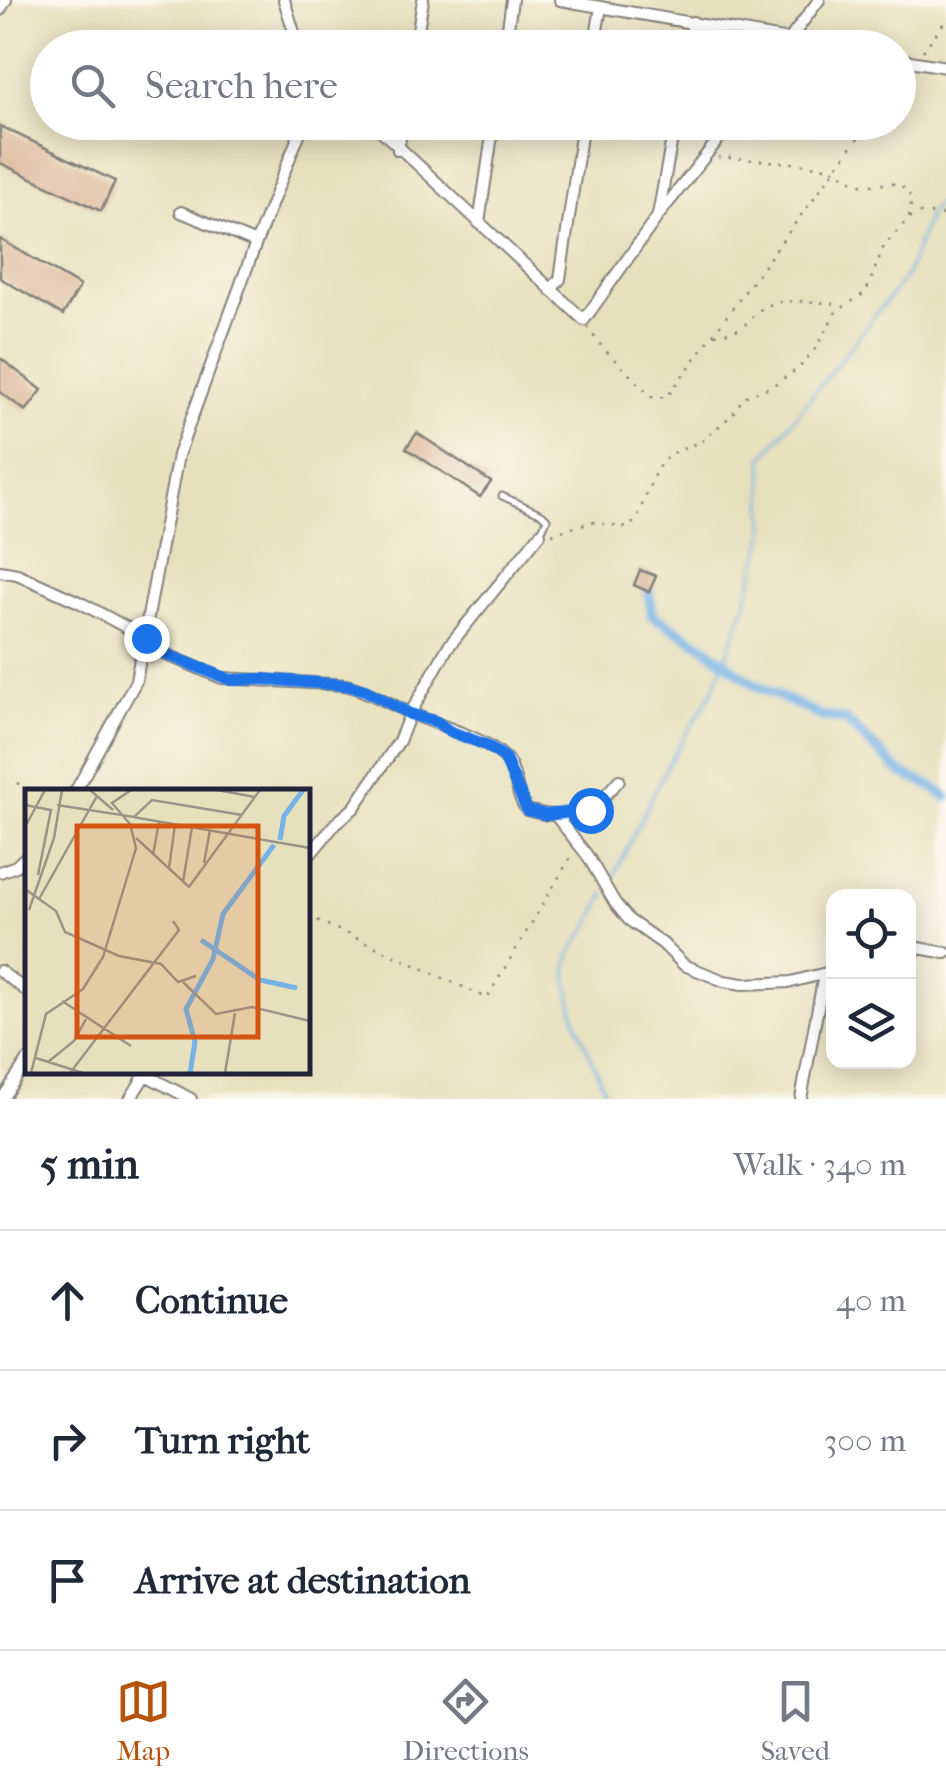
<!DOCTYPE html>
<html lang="en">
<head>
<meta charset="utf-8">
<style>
	:root { --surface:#fff; --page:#f6f6f7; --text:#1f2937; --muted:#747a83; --line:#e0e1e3; --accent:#b45309 }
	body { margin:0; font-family:"IM FELL French Canon",serif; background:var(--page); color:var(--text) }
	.controls { position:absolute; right:30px; bottom:30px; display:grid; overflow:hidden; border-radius:20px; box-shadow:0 5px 25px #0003 }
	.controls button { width:90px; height:90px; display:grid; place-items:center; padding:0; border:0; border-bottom:2px solid var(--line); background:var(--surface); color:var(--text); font:50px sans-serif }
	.stop { position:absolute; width:30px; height:30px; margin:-22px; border:8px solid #1a73e8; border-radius:50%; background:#fff }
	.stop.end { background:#1a73e8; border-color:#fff; box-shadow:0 2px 10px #0008 }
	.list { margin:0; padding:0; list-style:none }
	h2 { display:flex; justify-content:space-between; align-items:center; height:130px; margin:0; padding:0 40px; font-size:42px }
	h2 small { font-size:32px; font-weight:400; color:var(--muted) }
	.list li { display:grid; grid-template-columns:65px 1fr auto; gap:30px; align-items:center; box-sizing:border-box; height:140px; padding:0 40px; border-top:2px solid var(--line) }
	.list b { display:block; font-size:38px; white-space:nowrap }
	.list em { font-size:32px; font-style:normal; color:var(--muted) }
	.icon { flex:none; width:55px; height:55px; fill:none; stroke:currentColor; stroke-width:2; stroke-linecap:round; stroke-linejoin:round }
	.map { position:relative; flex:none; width:946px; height:1099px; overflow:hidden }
	.search { position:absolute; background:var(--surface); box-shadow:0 5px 25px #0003; left:30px; right:30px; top:30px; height:110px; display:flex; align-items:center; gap:25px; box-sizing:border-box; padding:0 35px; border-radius:55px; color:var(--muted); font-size:38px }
	.sheet { height:550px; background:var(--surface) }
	nav { display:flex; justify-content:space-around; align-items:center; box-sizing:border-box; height:140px; border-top:2px solid var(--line); background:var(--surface); font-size:28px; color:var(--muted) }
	nav a { display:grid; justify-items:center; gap:5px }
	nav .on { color:var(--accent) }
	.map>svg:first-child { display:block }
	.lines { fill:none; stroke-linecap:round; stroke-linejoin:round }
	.stream { stroke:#74b2e7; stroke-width:2.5 }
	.canal { stroke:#74b2e7; stroke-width:10 }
	.building { fill:#dcb696 }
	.service-casing { stroke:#84817c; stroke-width:9 }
	.minor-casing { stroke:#84817c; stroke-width:14 }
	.path { stroke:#84817c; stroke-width:2.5; stroke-dasharray:2.5 8; stroke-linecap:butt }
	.service { stroke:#fff; stroke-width:5 }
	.minor { stroke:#fff; stroke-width:10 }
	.route { stroke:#1a73e8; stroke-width:12 }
	.inset-river { fill:none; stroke:#74b2e7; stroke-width:5 }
	.inset-road { fill:none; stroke:#989488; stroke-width:2.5 }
	.view { fill:#d45411; fill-opacity:0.15; stroke:#d45411; stroke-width:5 }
	.inset-edge { fill:none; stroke:#22223b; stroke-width:5 }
</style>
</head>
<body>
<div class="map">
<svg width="946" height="1099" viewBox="0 0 946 1099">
	<rect width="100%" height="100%" fill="#fbf7ec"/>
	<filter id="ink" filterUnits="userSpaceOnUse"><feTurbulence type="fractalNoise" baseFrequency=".01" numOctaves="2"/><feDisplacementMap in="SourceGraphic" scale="20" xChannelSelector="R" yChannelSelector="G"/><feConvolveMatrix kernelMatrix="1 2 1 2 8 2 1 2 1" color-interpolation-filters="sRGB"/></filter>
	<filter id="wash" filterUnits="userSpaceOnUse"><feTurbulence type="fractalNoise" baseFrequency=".0048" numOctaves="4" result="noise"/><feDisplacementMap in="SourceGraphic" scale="40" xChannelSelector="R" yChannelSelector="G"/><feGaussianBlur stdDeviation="2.25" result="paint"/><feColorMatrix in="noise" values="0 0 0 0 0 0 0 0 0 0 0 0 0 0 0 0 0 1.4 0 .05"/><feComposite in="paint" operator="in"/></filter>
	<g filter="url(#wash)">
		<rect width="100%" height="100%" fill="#e7e0bc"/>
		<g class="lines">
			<path class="stream" d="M608 887 669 762 712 693 743 613 765 534 763 458 906 276 929 214 946 194
				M605 894 590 925 570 954 567 977 575 1018 608 1099"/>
			<path class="canal" d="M649 592 652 615 702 645 757 686 821 716 845 720 901 773 931 786 946 797"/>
		</g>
		<g id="blocks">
			<path class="building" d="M0 126 115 181 101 211 0 163Z
				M0 239 80 286 63 315 0 278Z
				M0 358 42 390 26 411 0 392Z
				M417 433 491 482 480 497 406 448Z
				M640 570 656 576 649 592 634 585Z"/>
		</g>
	</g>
	<g filter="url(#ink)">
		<use href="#blocks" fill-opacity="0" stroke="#84817c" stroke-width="2.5"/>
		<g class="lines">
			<g class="service-casing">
				<path id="service" d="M502 496 542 514 547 519 541 532"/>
			</g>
			<g class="minor-casing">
				<path id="minor" d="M284 0 299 48
					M560 0 835 48
					M0 10 6 0
					M415 48 423 0
					M505 48 512 0
					M594 48 601 7
					M689 48 693 22
					M783 48 819 0
					M898 59 946 67
					M372 122 584 320 658 216 732 122
					M398 150 403 122
					M181 212 256 243
					M658 215 675 122
					M479 223 494 122
					M551 290 560 279 583 122
					M0 571 17 574 81 603 146 638 160 652 222 678 346 685C369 691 388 703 410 713 436 725 489 738 507 760 518 775 515 796 527 810 573 823 590 815 619 780
					M75 792 136 681 178 455 256 243 304 122
					M555 815 587 855 615 903 629 920 663 944 684 965 724 981 743 984 791 982 834 971
					M308 857 336 823 354 808 399 741 410 714 448 647 540 534
					M0 872 16 866 28 855
					M908 946 946 953
					M0 971 28 992
					M140 1072 191 1099
					M2 1099 28 1060
					M130 1099 147 1072
					M801 1099 824 975"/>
			</g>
			<path class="path" d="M923 51 946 20
				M898 84 909 69
				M718 157C754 160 789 162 825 167 841 169 852 185 868 185 881 186 893 179 905 189 914 196 910 208 909 218
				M587 327 602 347 653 398 667 397 870 122
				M715 334C756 330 743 316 769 305 785 298 823 302 841 305
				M552 534 591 522 629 528 637 518 656 470 670 454 702 441 732 415 744 397 772 386 799 368 815 349 836 312 866 292 884 246 909 218 920 213 946 215
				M17 783 35 792
				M308 916 487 998 572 855"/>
			<use href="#service" class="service"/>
			<use href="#minor" class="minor"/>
		</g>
	</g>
	<g class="lines" filter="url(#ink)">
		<path class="route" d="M146 638 160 652 231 680 261 679 346 685 365 690 410 714 437 722 449 731 486 745 504 757 527 810 546 815 590 810"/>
	</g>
	<g transform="translate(25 789)">
		<rect width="285" height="285" fill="#e7e0bc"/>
		<path class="inset-river" d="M255 51 259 27 278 1M176 151 235 191 272 199M165 284 170 253 161 220 188 170 198 125 249 56"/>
		<path class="inset-road" d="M65 1 88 21M192 1 230 8M0 16 26 21 13 86M32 16 109 28 127 11 217 26M108 28 285 59M0 38 20 1M111 49 164 98 235 1M128 66 134 33M179 74 185 41M144 79 150 36M158 93 167 38M0 100 31 122 40 143 94 167 136 175 153 193 171 187M14 110 72 7M4 121 29 49 37 1M158 193 191 225 227 218 285 232M37 212 106 257M11 269 58 284M23 273 49 252 61 230M6 284 21 225 58 200 78 168 111 59 105 35 87 14 106 1M45 284 154 141 148 132M200 284 210 224"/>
		<path class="view" d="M52 37H233V248H52Z"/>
		<rect width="285" height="285" class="inset-edge"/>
	</g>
</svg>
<div class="controls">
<button><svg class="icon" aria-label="locate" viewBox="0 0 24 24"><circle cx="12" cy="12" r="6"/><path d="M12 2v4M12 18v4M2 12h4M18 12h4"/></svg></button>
<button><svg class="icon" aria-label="layers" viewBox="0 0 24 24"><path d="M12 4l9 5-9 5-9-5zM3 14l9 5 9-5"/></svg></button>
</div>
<div class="stop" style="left:590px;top:810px"></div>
<div class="stop end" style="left:146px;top:638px"></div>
<div class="search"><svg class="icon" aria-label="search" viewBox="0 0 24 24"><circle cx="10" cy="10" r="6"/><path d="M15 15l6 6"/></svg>Search here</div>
</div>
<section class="sheet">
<h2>5 min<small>Walk · 340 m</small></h2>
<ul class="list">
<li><svg class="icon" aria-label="ahead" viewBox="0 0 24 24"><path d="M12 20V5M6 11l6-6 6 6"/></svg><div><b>Continue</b></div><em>40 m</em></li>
<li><svg class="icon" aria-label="right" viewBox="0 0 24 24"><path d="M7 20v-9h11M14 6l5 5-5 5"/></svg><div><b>Turn right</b></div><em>300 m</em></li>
<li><svg class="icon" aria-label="arrive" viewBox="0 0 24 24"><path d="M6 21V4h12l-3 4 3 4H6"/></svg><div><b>Arrive at destination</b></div></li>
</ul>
</section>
<nav>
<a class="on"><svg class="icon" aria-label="map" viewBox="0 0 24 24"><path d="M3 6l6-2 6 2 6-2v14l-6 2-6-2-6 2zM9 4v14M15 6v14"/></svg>Map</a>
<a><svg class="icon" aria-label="directions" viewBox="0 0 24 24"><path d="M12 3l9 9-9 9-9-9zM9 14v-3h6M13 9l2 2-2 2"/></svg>Directions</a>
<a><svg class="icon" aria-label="saved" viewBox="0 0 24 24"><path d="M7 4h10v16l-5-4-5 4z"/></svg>Saved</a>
</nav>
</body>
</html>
